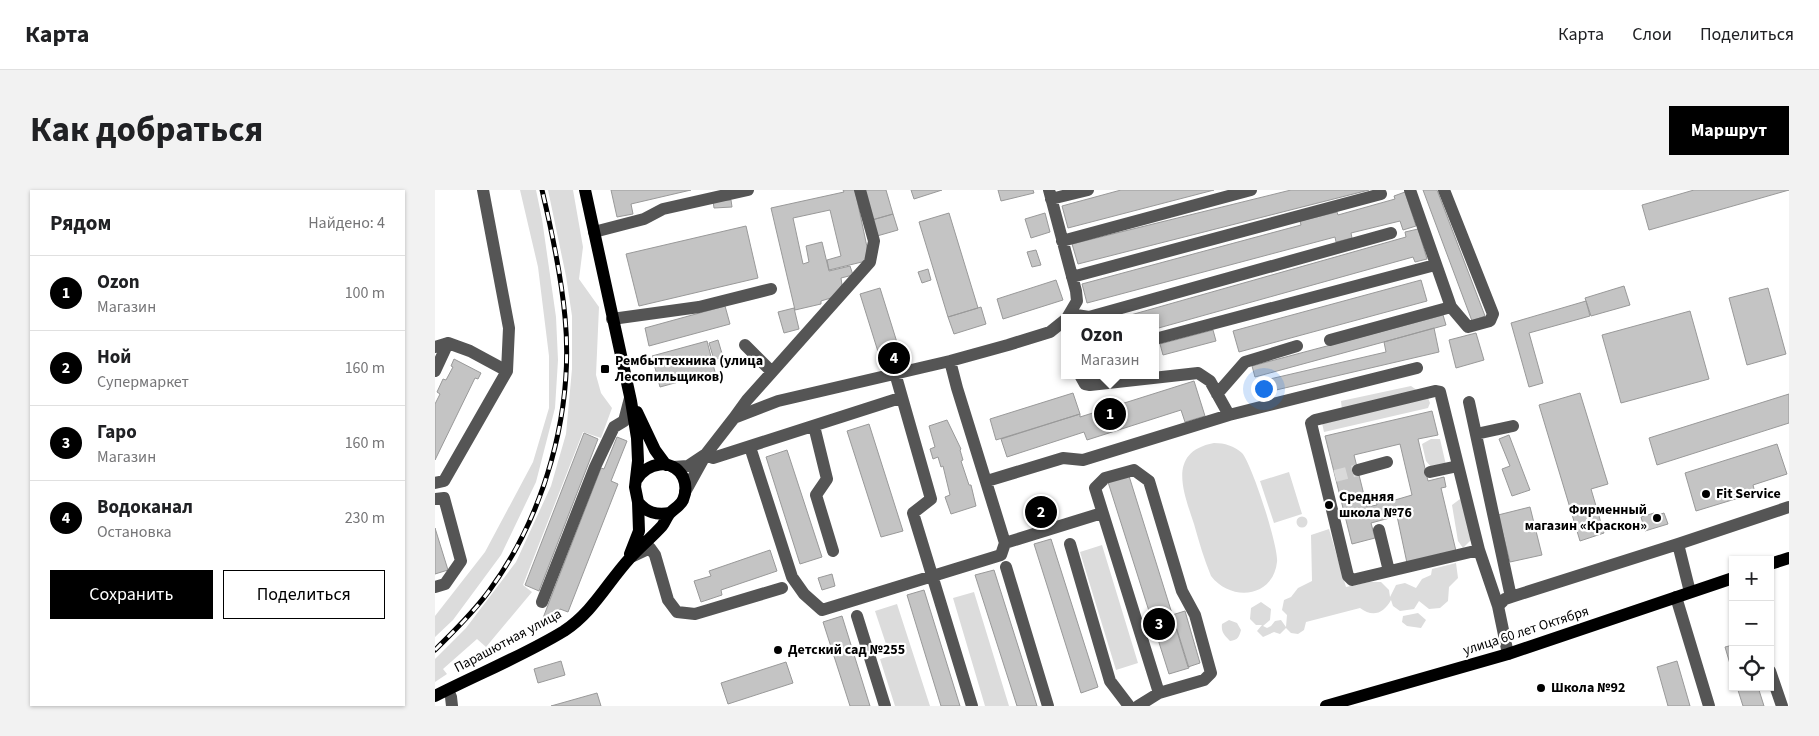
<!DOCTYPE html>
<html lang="ru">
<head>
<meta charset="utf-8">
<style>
	:root { --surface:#fff; --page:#f2f2f2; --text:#202124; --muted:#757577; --line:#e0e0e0; --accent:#000 }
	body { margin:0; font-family:"Source Sans 3",sans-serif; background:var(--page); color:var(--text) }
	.controls { position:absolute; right:15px; bottom:15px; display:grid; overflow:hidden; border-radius:0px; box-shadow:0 1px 4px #0004 }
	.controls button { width:45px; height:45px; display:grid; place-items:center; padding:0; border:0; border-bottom:1px solid var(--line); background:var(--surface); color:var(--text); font:25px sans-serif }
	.you { position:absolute; left:828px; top:198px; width:18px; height:18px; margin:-12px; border:4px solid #fff; border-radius:50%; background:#1a73e8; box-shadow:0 0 0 8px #1a73e833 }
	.badge { display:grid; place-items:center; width:32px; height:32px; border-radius:50%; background:var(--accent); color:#fff; font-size:16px; font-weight:700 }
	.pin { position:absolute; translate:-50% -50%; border:2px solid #fff; box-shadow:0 1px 5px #0006 }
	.popup { position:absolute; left:626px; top:124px; width:98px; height:65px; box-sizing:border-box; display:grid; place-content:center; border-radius:0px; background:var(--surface); filter:drop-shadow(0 1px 4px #0005); font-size:16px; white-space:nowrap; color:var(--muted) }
	.popup b { font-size:19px; color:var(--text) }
	.popup::after { content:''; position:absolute; left:50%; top:100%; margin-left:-10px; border:10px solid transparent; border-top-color:var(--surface) }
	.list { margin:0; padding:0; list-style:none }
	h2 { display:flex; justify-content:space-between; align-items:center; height:65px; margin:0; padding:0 20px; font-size:21px }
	h2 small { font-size:16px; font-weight:400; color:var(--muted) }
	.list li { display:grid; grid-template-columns:32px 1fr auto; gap:15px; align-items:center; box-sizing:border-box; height:75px; padding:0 20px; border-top:1px solid var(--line) }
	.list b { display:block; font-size:19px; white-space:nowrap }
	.list p { margin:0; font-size:16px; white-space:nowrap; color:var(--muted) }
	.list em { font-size:16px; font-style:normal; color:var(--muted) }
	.actions { display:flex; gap:10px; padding:15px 20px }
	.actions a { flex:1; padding:11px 0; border:1px solid var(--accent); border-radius:0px; text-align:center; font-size:18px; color:var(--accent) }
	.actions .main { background:var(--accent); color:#fff }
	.icon { flex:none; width:28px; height:28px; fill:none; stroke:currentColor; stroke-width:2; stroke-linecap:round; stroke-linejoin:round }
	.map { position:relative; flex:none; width:1354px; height:516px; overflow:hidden; border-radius:0px }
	header { display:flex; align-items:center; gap:30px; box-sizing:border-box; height:70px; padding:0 25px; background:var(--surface); border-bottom:1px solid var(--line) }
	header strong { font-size:24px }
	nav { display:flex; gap:28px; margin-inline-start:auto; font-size:18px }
	.intro { display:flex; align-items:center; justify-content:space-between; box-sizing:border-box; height:120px; padding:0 30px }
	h1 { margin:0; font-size:35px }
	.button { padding:12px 22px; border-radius:0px; background:var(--accent); color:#fff; font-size:18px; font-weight:700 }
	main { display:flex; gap:30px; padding:0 30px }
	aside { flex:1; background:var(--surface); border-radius:0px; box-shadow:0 1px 4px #0004 }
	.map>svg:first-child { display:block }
	.green { fill:#dcdcdc }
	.building { fill:#c4c4c4; stroke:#999; fill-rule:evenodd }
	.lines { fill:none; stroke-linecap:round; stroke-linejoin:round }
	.minor-tunnel { stroke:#d9d9d9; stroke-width:12; stroke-dasharray:12 6; stroke-linecap:butt }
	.minor { stroke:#555; stroke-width:12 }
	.major { stroke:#000; stroke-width:12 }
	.rail-casing { stroke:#000; stroke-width:5 }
	.rail { stroke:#fff; stroke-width:3; stroke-dasharray:9; stroke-linecap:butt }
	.poi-dot { fill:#000; stroke:#fff; stroke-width:2 }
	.labels { text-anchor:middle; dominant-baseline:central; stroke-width:4.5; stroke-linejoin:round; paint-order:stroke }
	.poi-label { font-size:14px; font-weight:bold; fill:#000; stroke:#fff; text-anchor:start }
	.street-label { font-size:14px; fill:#000; stroke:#fff }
</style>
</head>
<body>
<header>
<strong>Карта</strong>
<nav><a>Карта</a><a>Слои</a><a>Поделиться</a></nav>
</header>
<div class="intro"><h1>Как добраться</h1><a class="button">Маршрут</a></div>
<main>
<aside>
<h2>Рядом<small>Найдено: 4</small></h2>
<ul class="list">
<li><span class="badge">1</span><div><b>Ozon</b><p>Магазин</p></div><em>100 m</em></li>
<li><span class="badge">2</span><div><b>Ной</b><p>Супермаркет</p></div><em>160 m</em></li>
<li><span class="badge">3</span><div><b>Гаро</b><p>Магазин</p></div><em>160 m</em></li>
<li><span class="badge">4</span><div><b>Водоканал</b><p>Остановка</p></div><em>230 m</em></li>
</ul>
<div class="actions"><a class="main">Сохранить</a><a>Поделиться</a></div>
</aside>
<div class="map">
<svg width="1354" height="516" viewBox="0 0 1354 516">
	<rect width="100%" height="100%" fill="#fff"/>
	<path class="green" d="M85 0H101L107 29 121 127 123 170 120 218 101 292 66 365 18 430 0 447V426L50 362 98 272 114 218V166L103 77Z
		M113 0H138L148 57 144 89 164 117 161 185 166 203 177 218 166 248 148 242 88 395 97 402 51 457 42 449 8 479 12 484 0 492V469L31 438 81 372 116 296 131 244 137 179V126L131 86Z
		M976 196 993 208 995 213 993 218 889 242 887 233 907 220 906 211Z
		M996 249H1005L1011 275 997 278 991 271 987 254Z
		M779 253C790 253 799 256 807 263 817 274 844 358 842 372 838 408 796 412 776 386 769 369 764 352 759 334 749 303 731 262 779 253Z
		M854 282 867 324 839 333 825 291Z
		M1025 309 1030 316 1036 350 1028 358 1023 351 1017 315Z
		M861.5 332a5.5 5.5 0 1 1 11 0a5.5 5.5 0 1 1-11 0Z
		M894 339 911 397 934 392H946L954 400 955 407 961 395 970 393 981 398 987 389 996 385 997 379 1021 373 1023 388 1014 397 1013 411 1005 418 994 419 984 411 979 419 965 421 958 416 956 410C949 423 938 428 925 418L871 432 869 440 863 444 856 443 851 438 845 444 839 442 828 447 822 441 827 435H821L815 429 816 418 826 412 836 419 835 430 828 436 832 438 836 436 840 431 846 430 851 437 852 425 847 420 849 410 856 407 863 398 877 391 876 345Z
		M667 355 703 473 681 480 645 362Z
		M539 402 574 516H550L518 408Z
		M462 414 495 516H460L445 469 455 466 440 421Z
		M983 423 991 430 986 438 972 436 967 432 968 426Z
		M794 430 802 433 806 440C804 447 803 450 795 451 789 445 786 442 787 434Z"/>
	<path class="building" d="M176 0H256L196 14 198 24 182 27Z
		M408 0H420L432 57 431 71 394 80 392 70 406 66 395 20 358 28 368 74 374 72 371 56 387 52 394 81 415 76 418 85 406 88 407 95 399 107 386 111V114L360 120 336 18 409 2Z
		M429 0H451L458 24 437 30Z
		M476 0H507L479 9Z
		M563 0H598L599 3 566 11Z
		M686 0H779L633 38 627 16Z
		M856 0H934L643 74 637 54Z
		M988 0H1002L1050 126 1037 131Z
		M1259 0H1354L1214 40 1207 15Z
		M970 2 981 36 968 40 965 31 916 43 917 48 901 52 900 47 652 113 647 94 866 35 865 31 902 22 903 25 960 9 959 6Z
		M296 10 297 17 279 18 278 11Z
		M514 23 543 118 513 127 484 32Z
		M610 23 615 42 596 48 590 29Z
		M458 24 463 40 442 46 437 30Z
		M311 36 323 88 204 116 191 64Z
		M983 39 992 69 980 72 978 67 720 139V128H685L971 47 970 42Z
		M601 60 606 75 597 77 592 62Z
		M493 79 496 90 487 93 483 82Z
		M621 90 628 110 568 129 562 109Z
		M986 90 992 111 804 162 798 141Z
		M1189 96 1195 115 1156 126 1150 108Z
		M445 98 465 162 445 168 425 104Z
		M1333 98 1351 164 1312 175 1294 108Z
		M1151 111 1155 126 1094 143 1108 193 1094 197 1076 133Z
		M290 116 295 134 214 156 210 138Z
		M546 117 551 134 519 144 513 127Z
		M359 118 364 139 349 143 343 122Z
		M1255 121 1274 189 1186 213 1167 145Z
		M1008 125 1011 135 820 187 817 176Z
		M999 138 1004 162 824 204 822 192 951 162 949 152Z
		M778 140 781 151 728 165 725 154Z
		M1041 143 1049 170 1021 178 1014 150Z
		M283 150 288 167 279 170 274 153Z
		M272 151 280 182 225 197 217 166Z
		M19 169 46 183 43 189 40 188 0 270V214L5 204 2 202 8 189 11 190 18 177 16 176Z
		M759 191 770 226 750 232 746 220 652 250 649 242 572 267 566 249 645 224V227Z
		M638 203 645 224 561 250 555 229Z
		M1145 203 1173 294 1156 299 1169 343 1145 351 1104 215Z
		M1354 204V233L1222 275 1214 248Z
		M997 221 1003 245 983 249 993 291 1009 287 1011 297 1006 298 1021 361 972 373 962 326 936 333 940 348 917 354 890 246ZM965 254 977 305 950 313 948 303 940 305 942 315 932 317 919 265Z
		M512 230 526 259 525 260 528 270 526 271 534 295H536L541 316 516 324 510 307 515 305 508 276 506 277 503 267 498 269 495 259 500 257 494 236Z
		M434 234 468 341 446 347 412 241Z
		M149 243 163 249 104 401 90 395Z
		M1074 245 1095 300 1077 306 1067 279 1075 276 1064 249Z
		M182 247 192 251 176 291 183 294 133 422 125 419 120 432 108 428 166 278 169 279Z
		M1342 254 1352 284 1318 295 1320 303 1261 321 1250 283Z
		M352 260 387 367 365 374 331 267Z
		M694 286 754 478 734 484 673 292Z
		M616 312 619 324 601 329 598 318Z
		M1095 317 1107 365 1075 372 1063 325Z
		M1219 323 1220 326 1229 323 1233 334 1210 341 1206 327Z
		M0 338 13 380 0 384Z
		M616 349 663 497 646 503 599 354Z
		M335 360 342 381 286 400 287 405 266 412 259 391 276 386 274 381Z
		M559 380 602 516H582L540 385Z
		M397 384 400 396 387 400 383 388Z
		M489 400 525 516H506L472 405Z
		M750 421 765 473 753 477 737 425Z
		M407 426 435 516H415L388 432Z
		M1298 455V484L1290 457Z
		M126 471 130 485 103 493 99 479Z
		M1242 471 1255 516H1233L1222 477Z
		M351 472 358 493 293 514 286 493Z
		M1302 497H1323L1329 516H1308Z
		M162 503 166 516H116Z"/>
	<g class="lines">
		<path class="minor-tunnel" d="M900 286 923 280"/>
		<path class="minor" d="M614 0 641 101 642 111 632 128
			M975 0 1016 117 1033 137 1055 131 1058 124 1009 0
			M616 9 653 0
			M159 42 209 29 228 19 313 0
			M627 51 816 0
			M637 87 946 4
			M635 124 654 127 956 43
			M177 129 264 117 336 99
			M720 149 1000 75
			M895 150 1016 117
			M310 155 337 182
			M0 157 13 153 35 161 72 181
			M0 181 13 153
			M460 183 496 309 478 323 537 516
			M645 185 650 194 655 195 763 183 775 191 794 225
			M782 204 810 172 862 156
			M1034 212 1076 407 1070 409 1063 416 1073 464
			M299 228 312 210 435 72 439 51 425 0
			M379 236 392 289 381 305 398 361
			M1041 244 1078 236
			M315 257 357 387 369 404 387 420 566 365 570 353 522 198 515 171
			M271 264 278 268 465 208
			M238 277 253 276 271 264
			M923 280 952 272
			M995 282 1023 276
			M552 291 628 268 648 270 794 225 982 178
			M0 293 9 291 72 181 74 138 48 0
			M250 302 271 264 299 228 343 211 515 171 573 155 615 142 630 130
			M0 309 9 308 26 371 10 394 0 397
			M944 340 954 381
			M570 353 667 323
			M635 354 675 491 694 516
			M1243 354 1255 402
			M1044 360 917 390 913 386 876 233 880 230 1000 201 1005 202 1044 360 1063 416
			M198 366 215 358 220 365 233 410 242 422 260 424 347 398
			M571 377 613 516
			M1076 407 1243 354 1354 317
			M1241 407 1274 516
			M107 412 160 277 179 237 189 231 195 208
			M422 426 450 516
			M1335 481 1347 516
			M13 500 16 507 17 516
			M703 516 724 503 769 490 776 483 760 425 747 401 714 291 699 280 670 288 660 298 724 503"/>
		<path class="major" d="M150 0 196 211 202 248 203 271 200 297 203 312 204 341 195 364
			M202 222 220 260 231 275
			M203 312C212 323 221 325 235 323
			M1335 374 1354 368
			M0 506C43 484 88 466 129 441 158 422 172 393 195 368 205 357 217 347 227 336 230 332 232 326 235 323 240 318 245 316 248 310 251 303 251 294 248 287 237 267 212 273 202 289
			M891 516 1073 464 1298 388"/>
		<g class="rail-casing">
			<path id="rail" d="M0 460C19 441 38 423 54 401 110 325 139 221 130 127 126 84 117 42 107 0"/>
		</g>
		<use href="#rail" class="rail"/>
	</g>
	<g class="poi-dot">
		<rect x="165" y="174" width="10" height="10" rx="2.5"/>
		<circle cx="1271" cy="304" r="5"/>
		<circle cx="894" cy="315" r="5"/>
		<circle cx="1222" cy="328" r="5"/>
		<circle cx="343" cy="460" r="5"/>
		<circle cx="1106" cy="498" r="5"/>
	</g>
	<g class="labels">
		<g class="poi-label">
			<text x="180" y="171">Рембыттехника (улица<tspan x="180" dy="16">Лесопильщиков)</tspan></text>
			<text x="1281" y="304">Fit Service</text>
			<text x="904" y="307">Средняя<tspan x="904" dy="16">школа №76</tspan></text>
			<text x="1212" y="320" text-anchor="end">Фирменный<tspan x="1212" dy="16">магазин «Краскон»</tspan></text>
			<text x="353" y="460">Детский сад №255</text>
			<text x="1116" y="498">Школа №92</text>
		</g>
		<g class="street-label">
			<text transform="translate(1091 441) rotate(-18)">улица 60 лет Октября</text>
			<text transform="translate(73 451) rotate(-28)">Парашютная улица</text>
		</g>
	</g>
</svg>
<div class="controls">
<button>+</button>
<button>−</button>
<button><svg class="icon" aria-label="locate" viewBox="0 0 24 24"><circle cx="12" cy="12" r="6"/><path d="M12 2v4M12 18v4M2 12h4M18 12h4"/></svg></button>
</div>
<div class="you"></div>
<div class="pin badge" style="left:675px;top:224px">1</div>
<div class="popup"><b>Ozon</b>Магазин</div>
<div class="pin badge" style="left:606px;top:322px">2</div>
<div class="pin badge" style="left:724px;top:434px">3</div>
<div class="pin badge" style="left:459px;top:168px">4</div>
</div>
</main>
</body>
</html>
